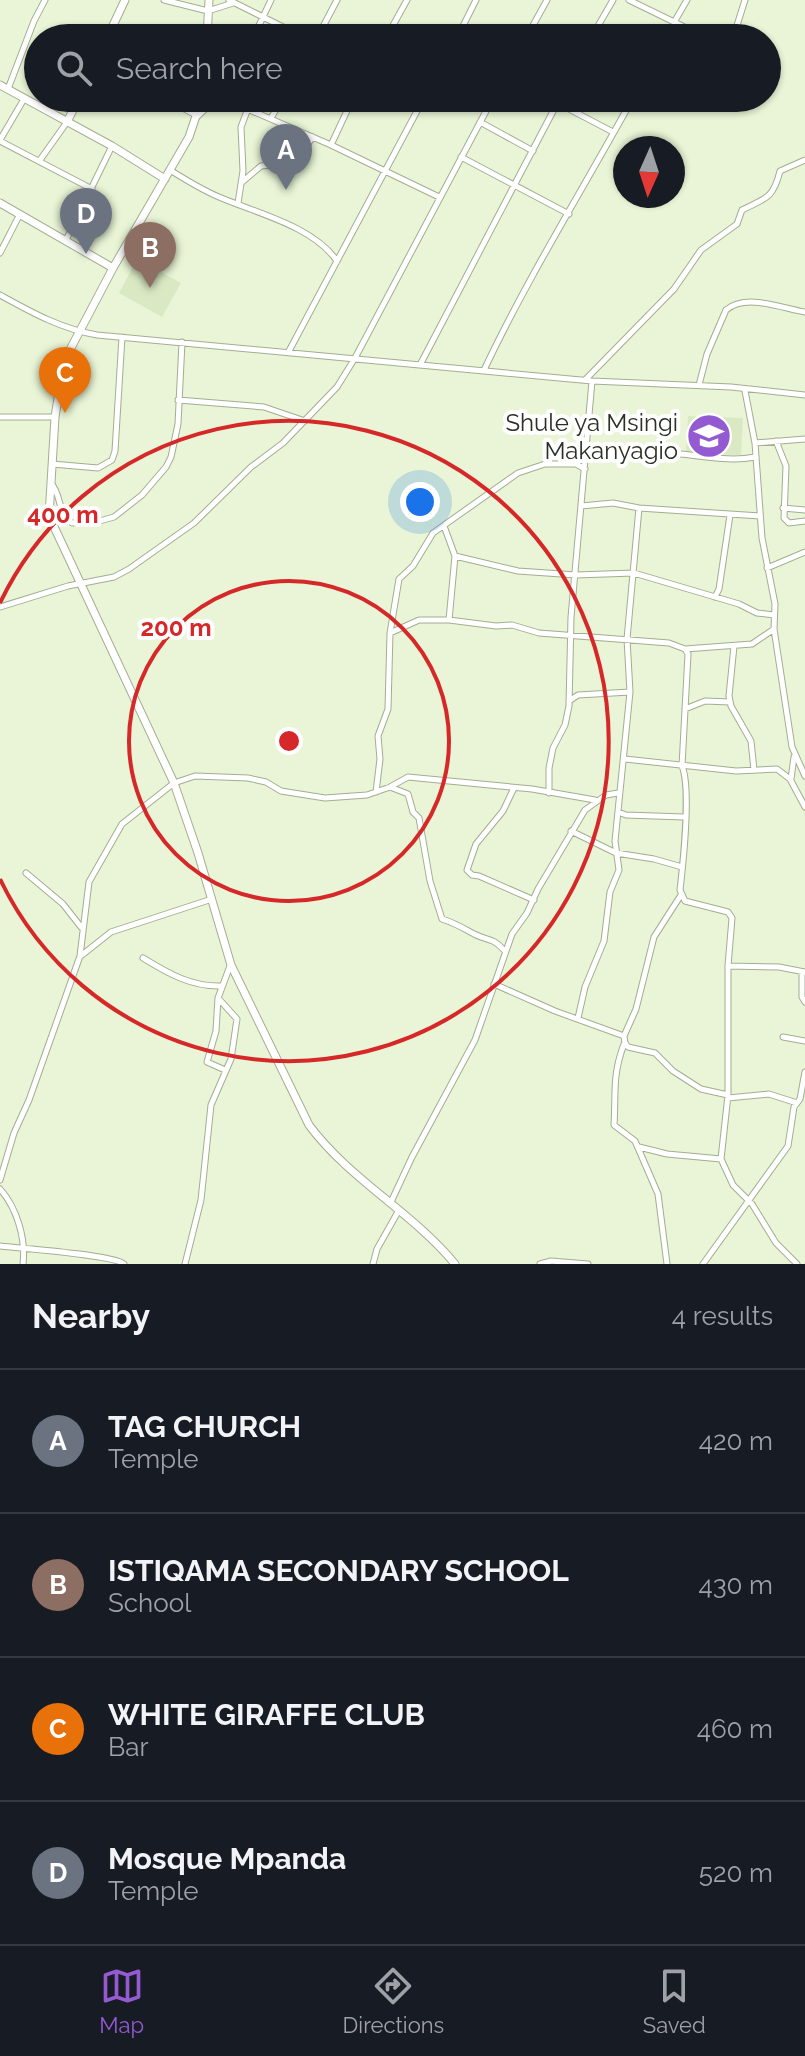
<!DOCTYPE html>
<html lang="en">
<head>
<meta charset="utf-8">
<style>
	:root { --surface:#171b24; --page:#20242c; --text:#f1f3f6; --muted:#9ea1a6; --line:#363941; --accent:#945ad2 }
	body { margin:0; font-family:Raleway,sans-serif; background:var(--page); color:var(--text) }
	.compass { position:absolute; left:613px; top:136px; width:72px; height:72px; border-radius:50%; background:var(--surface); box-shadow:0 2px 6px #0004; rotate:183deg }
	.you { position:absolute; left:420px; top:502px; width:28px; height:28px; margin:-20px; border:6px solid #fff; border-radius:50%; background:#1a73e8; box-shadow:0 0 0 12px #1a73e833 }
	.badge { display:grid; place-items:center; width:52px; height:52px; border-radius:50%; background:var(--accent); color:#fff; font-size:26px; font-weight:700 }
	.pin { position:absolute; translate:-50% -66px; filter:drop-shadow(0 2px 4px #0008) }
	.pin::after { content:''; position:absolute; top:42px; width:28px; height:24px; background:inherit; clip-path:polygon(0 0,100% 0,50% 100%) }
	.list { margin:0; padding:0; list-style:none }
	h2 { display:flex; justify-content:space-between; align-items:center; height:104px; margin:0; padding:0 32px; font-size:34px }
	h2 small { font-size:26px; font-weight:400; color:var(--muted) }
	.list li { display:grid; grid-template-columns:52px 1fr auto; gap:24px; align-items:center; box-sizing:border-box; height:144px; padding:0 32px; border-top:2px solid var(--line) }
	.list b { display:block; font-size:30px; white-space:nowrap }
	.list p { margin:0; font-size:26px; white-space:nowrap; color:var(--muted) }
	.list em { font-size:26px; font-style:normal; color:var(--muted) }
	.icon { flex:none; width:44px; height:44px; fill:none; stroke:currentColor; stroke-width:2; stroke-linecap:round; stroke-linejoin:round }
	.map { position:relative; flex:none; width:805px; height:1264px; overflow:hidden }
	.search { position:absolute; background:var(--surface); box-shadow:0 2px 6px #0004; left:24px; right:24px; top:24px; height:88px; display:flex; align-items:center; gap:20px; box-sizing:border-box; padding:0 28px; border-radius:44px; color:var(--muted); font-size:30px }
	.sheet { height:680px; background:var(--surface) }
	nav { display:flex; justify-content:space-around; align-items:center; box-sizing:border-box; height:112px; border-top:2px solid var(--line); background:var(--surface); font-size:22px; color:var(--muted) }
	nav a { display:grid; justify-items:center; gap:4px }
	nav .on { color:var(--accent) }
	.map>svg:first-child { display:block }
	.built { fill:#dae9c3 }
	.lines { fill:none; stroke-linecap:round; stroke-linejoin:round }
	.minor-casing { stroke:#a3ae91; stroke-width:7 }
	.tertiary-casing { stroke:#a3ae91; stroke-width:9 }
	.minor { stroke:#fff; stroke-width:5 }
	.tertiary { stroke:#fff; stroke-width:7 }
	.ring { fill:none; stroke:#d62828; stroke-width:4 }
	.labels { text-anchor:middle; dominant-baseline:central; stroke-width:8; stroke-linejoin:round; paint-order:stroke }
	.poi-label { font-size:24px; fill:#2b2f24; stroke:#fff; text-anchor:end }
	.centre { fill:#d62828; stroke:#fff; stroke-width:4 }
	.ring-label { font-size:24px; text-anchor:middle; font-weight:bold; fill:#d62828; stroke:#fff; stroke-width:8; stroke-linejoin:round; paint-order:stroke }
</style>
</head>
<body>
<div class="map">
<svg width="805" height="1264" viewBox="0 0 805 1264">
	<rect width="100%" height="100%" fill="#e9f5d6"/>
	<path class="built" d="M137 259 181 283 162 317 119 293Z
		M688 416 743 418 741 455 686 453Z"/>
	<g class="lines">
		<g class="minor-casing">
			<path id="minor" d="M164 0 208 11 233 3
				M229 0 305 38
				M629 0 707 38
				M253 38 271 0
				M317 38 337 0
				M386 38 407 0
				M457 38 476 0
				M526 38 547 0
				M591 38 613 0
				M665 38 687 0
				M733 38 745 0
				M8 89 34 21 45 0
				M163 98 198 116 217 98
				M222 98 331 145 439 197
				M548 98 613 132
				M628 108 657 98
				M271 118 283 98
				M480 122 533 151
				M0 140 24 99
				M0 141 92 189
				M331 145 353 98
				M461 157 569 214
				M40 160 67 122
				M170 170C186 180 202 190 219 197 256 213 313 226 337 261
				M242 182 261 166 293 163 313 137
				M238 203 243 171 241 127 252 98
				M66 240 112 146
				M0 253 20 214
				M0 295C31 312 61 329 97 335L592 381 731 387 805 395
				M289 351 424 98
				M421 363 560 98
				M484 370C528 277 583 189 633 98
				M586 379 674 289 701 250 737 224 742 210C766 198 773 199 780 171L805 160
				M699 385 707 354 726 310C746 293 781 308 805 312
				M745 391 755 443 762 538 775 604 774 629 792 747 805 776
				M178 400 264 407 305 421
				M0 417H55
				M776 441 786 466 784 518 789 523 805 521
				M755 443 805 439
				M587 447C618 452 649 451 680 454 705 456 730 462 755 457
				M52 464 98 468 112 460 115 451 122 337
				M51 483C63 498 56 511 72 523L96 522 114 517 142 495 166 467 171 457 178 424 182 342
				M581 506 613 503 639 508 760 516
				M783 508 805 510
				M444 526 455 556 449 620
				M455 556 518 571 576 575 634 573 739 604 757 613 774 615
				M767 568 805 552
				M715 597 719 589 730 515
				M0 607 68 586 114 577 129 569 194 523 251 467 283 443 337 387 355 358 493 98
				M390 633 419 620H449L496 626 512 625 539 633 669 643 685 649 688 654 682 766C691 788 683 864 680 890L685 901 728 912 732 918 728 966V1095L721 1159 733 1185 752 1204 776 1243 797 1264
				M734 646 729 696 731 706 751 741 754 770
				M685 649 752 644 774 629
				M569 701 578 695 630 692
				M685 709 705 701 730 702
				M625 759 736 771 777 769 790 779 805 807
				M791 779 794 757
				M390 787 408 794 413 812 419 818 430 881 442 919C455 923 463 928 474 934 488 941 492 937 504 950
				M514 788 503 811 476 844 467 870 472 875 479 876 534 900
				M376 792 380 759 378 736 388 709 390 633 399 579 413 566 433 533 518 473 545 464H576L585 469
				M549 793V768L553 748 565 725 569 706 571 617 592 381
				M618 812 626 815 684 817
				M571 831 616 853 654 859 682 867
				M26 873 63 904 81 927
				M681 895 654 937 636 1009 624 1036 625 1043 628 1047 655 1053 673 1071 701 1089 728 1095
				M82 955 111 932 212 899
				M143 958C169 974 192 987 222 986
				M728 966 779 967 805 972
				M802 972V997L805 1002
				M494 984 555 1011 624 1036
				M578 1018 585 987 604 941 610 892 619 870 615 841 630 692 627 639 639 508
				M783 1037 805 1041
				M624 1044C612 1076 616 1092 614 1125L635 1141 658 1194 667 1264
				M225 1070 207 1062 216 1031 218 998 230 966
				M728 1098 769 1094 797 1103
				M639 1147 667 1154 721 1159
				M0 1180 14 1133 29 1100 80 956 89 882 122 824 174 783 195 776 248 778 266 782 281 791 325 798 367 795 390 787 408 777 532 789 595 800
				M0 1189C17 1208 26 1239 23 1264
				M391 1202 412 1157 475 1040 512 934 527 913 538 889 585 810 606 795 618 793
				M0 1246C20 1248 114 1255 124 1264
				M185 1264 201 1200 211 1105 231 1059 237 1019 218 998
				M373 1264 377 1249 399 1210
				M540 1264 551 1261 588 1264
				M703 1264 788 1146 794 1107 800 1099 805 1072"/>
		</g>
		<g class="tertiary-casing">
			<path id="tertiary" d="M107 38 125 0
				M207 38 209 0
				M0 85 112 146 165 179
				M202 98 189 137 113 268 64 361 55 417 49 516 174 783 198 853 231 965 309 1125C349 1179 412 1212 455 1264
				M67 122 79 98
				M0 203 113 268"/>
		</g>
		<use href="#minor" class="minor"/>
		<use href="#tertiary" class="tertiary"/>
	</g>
	<g class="ring">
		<circle cx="289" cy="741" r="160"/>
		<path d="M0 603A320 320 0 1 1 0 879"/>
	</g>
	<defs>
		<g id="school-disc" transform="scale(2.3)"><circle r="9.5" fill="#945ad2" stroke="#fff"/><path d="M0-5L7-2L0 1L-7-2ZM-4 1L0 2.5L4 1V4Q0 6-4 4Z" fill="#fff"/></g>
	</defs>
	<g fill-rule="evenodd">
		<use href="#school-disc" x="709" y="436"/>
	</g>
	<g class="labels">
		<g class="poi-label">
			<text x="678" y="422">Shule ya Msingi<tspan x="678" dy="28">Makanyagio</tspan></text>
		</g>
	</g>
	<circle cx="289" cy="741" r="12" class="centre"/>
	<g class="ring-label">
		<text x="63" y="523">400 m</text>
		<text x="176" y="636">200 m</text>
	</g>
</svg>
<svg class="compass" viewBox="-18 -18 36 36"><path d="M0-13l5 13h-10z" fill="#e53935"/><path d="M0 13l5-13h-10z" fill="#9ea1a6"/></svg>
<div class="you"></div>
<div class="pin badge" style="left:286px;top:190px;background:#6b7280">A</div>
<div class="pin badge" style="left:150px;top:288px;background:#8d6e63">B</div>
<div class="pin badge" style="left:65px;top:413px;background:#e8710a">C</div>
<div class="pin badge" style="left:86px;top:254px;background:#6b7280">D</div>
<div class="search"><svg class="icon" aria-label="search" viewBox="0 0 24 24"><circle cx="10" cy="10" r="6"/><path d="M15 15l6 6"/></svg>Search here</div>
</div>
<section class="sheet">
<h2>Nearby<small>4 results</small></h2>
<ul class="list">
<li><span class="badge" style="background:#6b7280">A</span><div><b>TAG CHURCH</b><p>Temple</p></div><em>420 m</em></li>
<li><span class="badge" style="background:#8d6e63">B</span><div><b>ISTIQAMA SECONDARY SCHOOL</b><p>School</p></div><em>430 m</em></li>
<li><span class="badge" style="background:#e8710a">C</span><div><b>WHITE GIRAFFE CLUB</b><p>Bar</p></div><em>460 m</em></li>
<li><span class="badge" style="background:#6b7280">D</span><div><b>Mosque Mpanda</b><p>Temple</p></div><em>520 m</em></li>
</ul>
</section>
<nav>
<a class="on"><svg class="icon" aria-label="map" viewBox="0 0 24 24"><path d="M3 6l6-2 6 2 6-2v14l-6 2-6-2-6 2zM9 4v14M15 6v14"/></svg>Map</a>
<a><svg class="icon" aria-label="directions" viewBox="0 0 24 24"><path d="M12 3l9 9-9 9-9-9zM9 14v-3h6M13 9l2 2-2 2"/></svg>Directions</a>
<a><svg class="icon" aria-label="saved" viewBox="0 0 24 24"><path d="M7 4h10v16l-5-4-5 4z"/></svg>Saved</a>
</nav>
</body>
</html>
